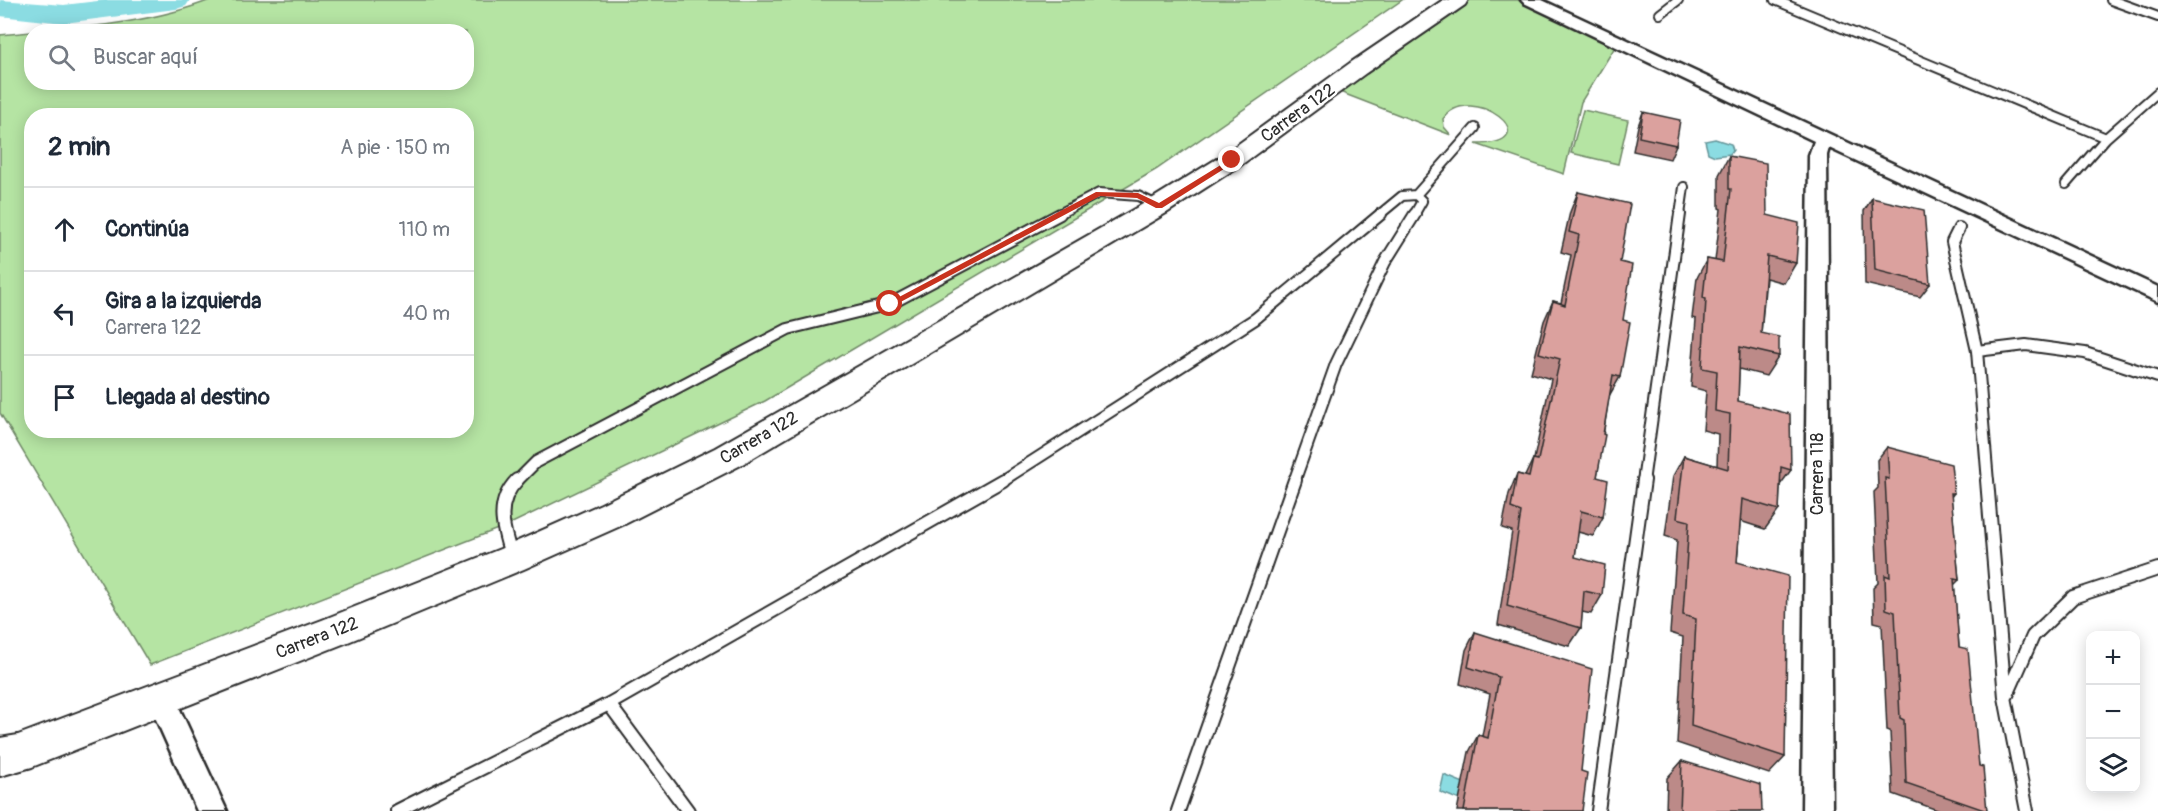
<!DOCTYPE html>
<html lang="es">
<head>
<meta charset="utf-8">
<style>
	:root { --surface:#fff; --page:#f2f2f3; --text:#1f2937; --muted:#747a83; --line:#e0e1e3 }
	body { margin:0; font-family:Pangolin,sans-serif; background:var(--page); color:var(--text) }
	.controls { position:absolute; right:18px; bottom:18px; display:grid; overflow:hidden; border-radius:12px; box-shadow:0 3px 15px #0003 }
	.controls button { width:54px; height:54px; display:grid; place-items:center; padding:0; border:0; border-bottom:2px solid var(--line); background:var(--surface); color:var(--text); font:30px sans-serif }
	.stop { position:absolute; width:18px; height:18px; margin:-14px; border:4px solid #c8321e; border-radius:50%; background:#fff }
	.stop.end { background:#c8321e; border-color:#fff; box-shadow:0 2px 6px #0008 }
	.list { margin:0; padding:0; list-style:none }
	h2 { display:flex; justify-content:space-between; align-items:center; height:78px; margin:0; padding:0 24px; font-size:26px }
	h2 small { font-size:20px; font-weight:400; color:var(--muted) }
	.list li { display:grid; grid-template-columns:39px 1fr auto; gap:18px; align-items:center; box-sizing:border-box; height:84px; padding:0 24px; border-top:2px solid var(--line) }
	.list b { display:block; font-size:22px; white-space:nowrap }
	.list p { margin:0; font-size:20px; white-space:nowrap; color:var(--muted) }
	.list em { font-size:20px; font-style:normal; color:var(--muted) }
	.icon { flex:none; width:33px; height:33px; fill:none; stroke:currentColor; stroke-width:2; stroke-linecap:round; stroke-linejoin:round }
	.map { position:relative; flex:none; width:2158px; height:811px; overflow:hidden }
	.search { position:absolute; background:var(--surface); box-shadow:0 3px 15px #0003; left:24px; top:24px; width:450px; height:66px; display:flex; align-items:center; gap:15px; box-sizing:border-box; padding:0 21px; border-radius:24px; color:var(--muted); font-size:22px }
	.panel { position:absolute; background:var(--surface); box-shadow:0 3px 15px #0003; left:24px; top:108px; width:450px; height:330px; border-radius:24px }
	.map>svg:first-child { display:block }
	.green { fill:#b5e4a3; stroke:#708867; stroke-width:1.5; fill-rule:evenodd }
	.water { fill:#8bdce2; stroke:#659599; stroke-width:1.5 }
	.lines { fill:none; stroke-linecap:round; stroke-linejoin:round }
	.river { fill:#8bdce2; fill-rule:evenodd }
	.lane-far2-casing { stroke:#2b2b2b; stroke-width:12 }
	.lane-far1-casing { stroke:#2b2b2b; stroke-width:14 }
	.lane-casing { stroke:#2b2b2b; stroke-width:16 }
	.street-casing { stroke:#2b2b2b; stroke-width:5 }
	.secondary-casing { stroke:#2b2b2b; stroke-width:4 }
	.lane-far2 { stroke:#fff; stroke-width:8 }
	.lane-far1 { stroke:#fff; stroke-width:10 }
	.lane { stroke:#fff; stroke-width:12 }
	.street { fill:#fff; fill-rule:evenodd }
	.secondary { fill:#fff; fill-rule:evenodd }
	.wall { fill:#bc8a88; stroke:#2b2b2b; stroke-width:1.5 }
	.building { fill:#dba19e; stroke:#2b2b2b; stroke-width:1.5 }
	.route { fill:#c8321e }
	.labels { text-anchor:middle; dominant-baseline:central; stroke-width:4.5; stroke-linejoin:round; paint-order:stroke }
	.street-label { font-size:18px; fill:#2b2b2b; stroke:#fff }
</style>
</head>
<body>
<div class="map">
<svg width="2158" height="811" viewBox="0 0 2158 811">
	<rect width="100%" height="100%" fill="#fff"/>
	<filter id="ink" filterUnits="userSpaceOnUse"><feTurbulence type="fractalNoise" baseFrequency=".0167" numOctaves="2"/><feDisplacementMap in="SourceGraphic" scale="12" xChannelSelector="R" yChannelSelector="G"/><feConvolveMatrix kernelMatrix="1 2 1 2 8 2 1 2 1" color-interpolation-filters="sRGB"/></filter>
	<g filter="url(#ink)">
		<path class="green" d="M210 0H1402L1157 169 765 401 508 525 150 665 0 413V35L31 32 32 82H466V32L43 31C97 27 160 20 210 0ZM32 116H466V430H32Z
			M1457 0H1529L1618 42 1581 102 1564 174 1476 144C1554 144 1470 79 1443 119L1444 127 1451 135 1332 89Z
			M1583 110 1628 120 1618 164 1571 153Z"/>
		<path class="water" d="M1715 139 1731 144 1733 150 1730 154 1715 156 1708 153 1705 141Z
			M1444 775 1493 795 1487 811 1440 792Z"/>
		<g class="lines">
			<path class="river" d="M0 0 64 5 106 0H190L186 6 176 9 64 23 0 16Z"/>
			<g class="lane-far2-casing">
				<path id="lane-far2" d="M1775 0 2106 138
					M2111 0 2158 17
					M1660 14 1678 0
					M2066 184 2106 138 2158 92
					M1416 195 1475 128
					M1057 215 1099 193 1138 196 1159 206
					M1379 215 1402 196 1416 195 1422 201 1414 215
					M1680 215 1684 187"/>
			</g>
			<g class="lane-far1-casing">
				<path id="lane-far1" d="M1959 228 1952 242 1977 351 1988 482
					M1977 351 2026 345 2085 353 2158 377
					M516 482 536 462 788 329 890 304 1060 214
					M1000 482 1255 319 1381 214
					M1294 482 1336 364 1385 262 1415 214
					M1643 482 1680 214"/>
			</g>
			<g class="lane-casing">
				<path id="lane" d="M1987 480 2005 697 2027 811
					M512 558C503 529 494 504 517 480
					M2007 695 2033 636 2073 597 2158 569
					M609 704 688 811
					M397 811 609 704 1003 480
					M1178 811 1295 480
					M1598 811 1644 480"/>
			</g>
			<g class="street-casing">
				<path id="street" d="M1521 0H1542L2158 287V302L1829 148 1827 155 1832 811H1802L1809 155 1814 141 1524 3Z
					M161 686 171 690 227 811H197L147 699 151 690Z"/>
			</g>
			<g class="secondary-casing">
				<path id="secondary" d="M1443 0H1468L1465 5 1366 73 1241 165 1168 212 739 466 625 524 524 569 348 642 32 767 0 776V738L18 735 322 620 500 549 601 504 715 448 1150 200 1223 155 1350 63Z"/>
			</g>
			<use href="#lane-far2" class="lane-far2"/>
			<use href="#lane-far1" class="lane-far1"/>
			<use href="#lane" class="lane"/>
			<use href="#street" class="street"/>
			<use href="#secondary" class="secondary"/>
		</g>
		<path class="wall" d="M1643 112 1676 145 1670 159 1633 151 1638 126Z
			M1729 156 1767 215 1796 263 1784 283 1766 278 1761 333 1779 356 1766 376 1739 369 1738 401 1791 470 1780 485 1779 510 1765 529 1740 521 1737 562 1785 757 1769 774 1677 743 1683 637 1670 633 1677 540 1665 536 1673 476 1684 456 1717 466 1718 434 1703 430 1706 391 1691 387 1696 319 1692 318 1697 278 1707 259 1715 261 1721 209 1719 208V175Z
			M1578 192 1620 262 1623 320 1620 377 1609 396 1597 477 1603 517 1593 536 1578 532 1575 557 1602 595 1591 614 1582 612 1581 628 1569 646 1498 625 1512 531 1502 528 1509 494 1517 474 1525 476 1533 459H1534L1551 379 1531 373 1544 321 1553 301 1561 303 1571 255 1561 252 1570 212Z
			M1872 198 1930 284 1920 297 1865 284 1864 211Z
			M1887 447 1954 493 1951 497 1959 580 1954 585 1959 647 1979 766 1987 811H1940L1893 794 1890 731 1887 730 1882 624 1874 622 1873 588 1878 583 1874 492 1878 488 1877 460Z
			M1475 632 1581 771 1582 811H1457L1469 752 1478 735 1482 736 1490 694 1460 684 1466 650Z
			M1682 761 1762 811H1666L1667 778Z"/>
		<path class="building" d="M1643 112 1680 120 1676 145 1639 137Z
			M1729 156 1766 163 1767 215 1799 223 1796 263 1767 256 1761 333 1779 337V356L1740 347 1738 401 1790 414 1791 470 1781 467 1779 510 1742 499 1737 562 1788 576 1785 757 1691 726 1696 619 1683 615 1689 521 1677 518 1684 456 1728 469 1730 414 1715 411 1717 371 1702 368 1706 299 1703 298 1707 259 1723 262 1731 189H1729Z
			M1578 192 1630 204 1620 262 1632 265 1623 320 1630 322 1620 377 1613 375 1603 434 1605 435 1597 477 1608 480 1603 517 1581 511 1575 557 1605 565 1602 595 1584 591 1581 628 1507 606 1521 512 1511 508 1517 474 1529 477 1533 459 1538 460 1560 359 1539 353 1553 301 1565 305 1579 235 1569 232Z
			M1872 198 1924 210 1930 284 1875 270Z
			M1887 447 1951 464 1954 493H1951L1959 580 1954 579 1959 647 1968 649 1979 766 1983 767 1987 811 1906 783 1904 720 1900 718 1895 612 1886 609 1885 575 1890 577 1885 478 1889 479Z
			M1475 632 1592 669 1581 771 1587 773 1582 811H1464L1478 735 1488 738 1499 677 1468 667Z
			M1682 761 1761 785 1762 811H1680Z"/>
	</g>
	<path class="route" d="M1232 158 1236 160 1235 162 1162 208H1156L1137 198 1100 196 893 306 886 304 1096 192 1138 193 1159 203Z"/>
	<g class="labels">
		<g class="street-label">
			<text transform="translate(1298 113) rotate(-36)">Carrera 122</text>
			<text transform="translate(759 438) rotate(-30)">Carrera 122</text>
			<text transform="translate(1817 474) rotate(-90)">Carrera 118</text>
			<text transform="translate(317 638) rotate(-21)">Carrera 122</text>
		</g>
	</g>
</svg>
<div class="controls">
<button>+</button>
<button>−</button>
<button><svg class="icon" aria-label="layers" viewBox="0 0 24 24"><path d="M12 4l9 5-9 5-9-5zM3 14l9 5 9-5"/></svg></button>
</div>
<div class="stop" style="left:890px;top:304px"></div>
<div class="stop end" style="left:1232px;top:160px"></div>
<div class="search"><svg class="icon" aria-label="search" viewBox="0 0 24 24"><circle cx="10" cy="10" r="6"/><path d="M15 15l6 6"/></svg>Buscar aquí</div>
<section class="panel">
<h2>2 min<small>A pie · 150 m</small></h2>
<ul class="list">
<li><svg class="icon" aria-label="ahead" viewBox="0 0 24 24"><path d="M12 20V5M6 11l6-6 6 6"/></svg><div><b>Continúa</b></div><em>110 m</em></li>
<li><svg class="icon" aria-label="left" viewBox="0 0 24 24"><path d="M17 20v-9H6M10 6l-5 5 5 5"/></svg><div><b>Gira a la izquierda</b><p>Carrera 122</p></div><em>40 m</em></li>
<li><svg class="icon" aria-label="arrive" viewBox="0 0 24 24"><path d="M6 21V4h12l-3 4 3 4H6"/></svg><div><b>Llegada al destino</b></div></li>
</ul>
</section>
</div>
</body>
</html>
